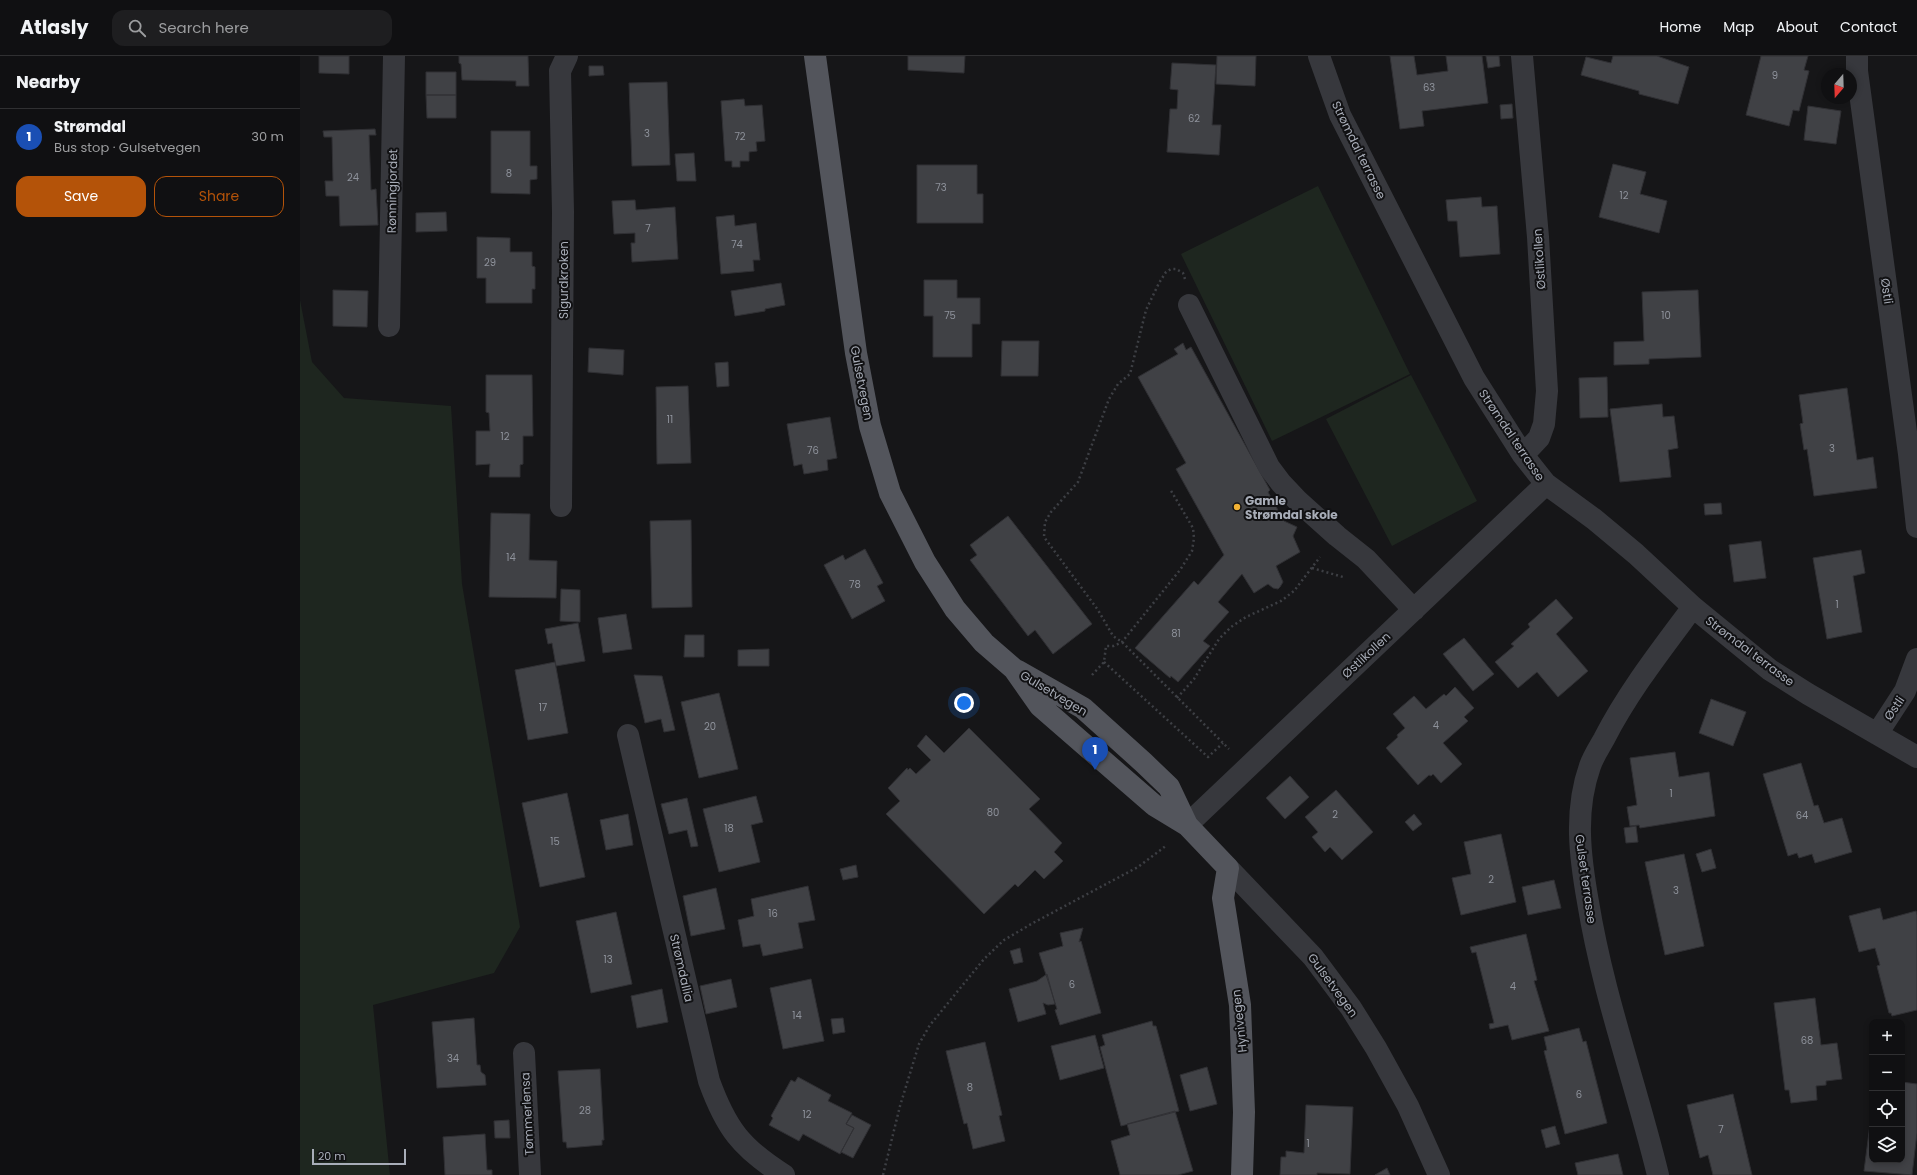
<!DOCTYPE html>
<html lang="en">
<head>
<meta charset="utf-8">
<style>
	:root { --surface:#101012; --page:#1e1e20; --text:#f1f3f6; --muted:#9c9d9f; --line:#303032; --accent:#b45309 }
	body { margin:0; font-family:Poppins,sans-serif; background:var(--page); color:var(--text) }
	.controls { position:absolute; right:12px; bottom:12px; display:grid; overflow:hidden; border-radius:8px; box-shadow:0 2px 6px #0003 }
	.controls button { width:36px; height:36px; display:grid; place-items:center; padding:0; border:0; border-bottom:1px solid var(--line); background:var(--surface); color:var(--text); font:20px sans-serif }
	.compass { position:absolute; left:1521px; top:12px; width:36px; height:36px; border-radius:50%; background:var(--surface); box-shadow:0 2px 6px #0003; rotate:199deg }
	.scale { position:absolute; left:12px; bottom:10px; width:94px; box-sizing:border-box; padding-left:4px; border:2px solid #a8adb8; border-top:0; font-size:11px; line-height:14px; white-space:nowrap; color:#a8adb8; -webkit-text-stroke:3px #111113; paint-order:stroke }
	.you { position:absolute; left:664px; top:647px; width:14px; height:14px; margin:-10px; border:3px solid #fff; border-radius:50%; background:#1a73e8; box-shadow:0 0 0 6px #1a73e833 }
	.badge { display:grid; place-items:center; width:26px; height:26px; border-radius:50%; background:var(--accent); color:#fff; font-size:13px; font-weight:700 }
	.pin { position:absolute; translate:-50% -33px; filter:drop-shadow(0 1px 2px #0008) }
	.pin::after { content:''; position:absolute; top:21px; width:14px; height:12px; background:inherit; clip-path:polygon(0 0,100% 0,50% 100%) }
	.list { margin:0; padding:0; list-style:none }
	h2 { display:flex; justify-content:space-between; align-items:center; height:52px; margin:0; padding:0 16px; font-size:17px }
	h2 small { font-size:13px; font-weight:400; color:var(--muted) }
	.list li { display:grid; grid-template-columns:26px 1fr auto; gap:12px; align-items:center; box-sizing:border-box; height:56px; padding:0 16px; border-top:1px solid var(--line) }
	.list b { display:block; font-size:15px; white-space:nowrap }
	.list p { margin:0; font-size:13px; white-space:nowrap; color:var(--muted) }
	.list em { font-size:13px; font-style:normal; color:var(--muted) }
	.actions { display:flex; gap:8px; padding:12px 16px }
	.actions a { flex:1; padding:9px 0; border:1px solid var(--accent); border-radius:12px; text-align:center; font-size:14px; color:var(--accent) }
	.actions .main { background:var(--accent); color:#fff }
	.icon { flex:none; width:22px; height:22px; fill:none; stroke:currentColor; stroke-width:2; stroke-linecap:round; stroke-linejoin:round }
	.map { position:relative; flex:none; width:1617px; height:1119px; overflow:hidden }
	header { display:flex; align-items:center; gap:24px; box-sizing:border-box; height:56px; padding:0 20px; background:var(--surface); border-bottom:1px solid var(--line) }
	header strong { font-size:19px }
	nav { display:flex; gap:22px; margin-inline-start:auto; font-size:14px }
	.search { width:280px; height:36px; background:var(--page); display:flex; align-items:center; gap:10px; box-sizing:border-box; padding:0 14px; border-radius:12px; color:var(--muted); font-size:15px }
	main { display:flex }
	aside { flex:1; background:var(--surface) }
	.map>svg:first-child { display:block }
	.green { fill:#1e261f }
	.building { fill:#404145; stroke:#303034 }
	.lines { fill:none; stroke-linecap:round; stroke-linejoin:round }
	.path { stroke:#3d3f44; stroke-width:2.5; stroke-dasharray:2 3; stroke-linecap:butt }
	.minor { stroke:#37383d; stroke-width:22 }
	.major { stroke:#53555c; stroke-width:22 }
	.poi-dot { fill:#f2b134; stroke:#111113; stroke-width:1.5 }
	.labels { text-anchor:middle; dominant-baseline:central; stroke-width:4; stroke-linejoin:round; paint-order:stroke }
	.number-label { font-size:10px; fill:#8e929b }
	.street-label { font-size:12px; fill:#a8adb8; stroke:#111113 }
	.poi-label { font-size:12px; font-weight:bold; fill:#a8adb8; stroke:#111113; text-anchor:start }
</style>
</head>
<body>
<header>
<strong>Atlasly</strong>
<div class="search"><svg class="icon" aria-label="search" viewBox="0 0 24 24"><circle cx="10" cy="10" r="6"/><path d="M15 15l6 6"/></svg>Search here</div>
<nav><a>Home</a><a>Map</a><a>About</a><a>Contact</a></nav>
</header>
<main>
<aside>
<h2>Nearby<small></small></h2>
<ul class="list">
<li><span class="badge" style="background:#1a4fb4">1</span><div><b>Strømdal</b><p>Bus stop · Gulsetvegen</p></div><em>30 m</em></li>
</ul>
<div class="actions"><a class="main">Save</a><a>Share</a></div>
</aside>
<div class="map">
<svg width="1617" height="1119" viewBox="0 0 1617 1119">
	<rect width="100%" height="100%" fill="#161618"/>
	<path class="green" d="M1018 130 1110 318 972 385 881 198Z
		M0 244 12 306 44 342 151 350 162 528 220 871 194 917 73 949 90 1119H0Z
		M1111 319 1177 445 1092 490 1026 363Z"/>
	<path class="building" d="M19 0H49V18L19 17Z
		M159 0H228L229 30H216V25L162 24 161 8 159 7Z
		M608 0H665L664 17 608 14Z
		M917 0H956L955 30 916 28Z
		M1090 0H1114L1117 19 1148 15 1146 0H1182L1188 47 1122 55 1124 70 1100 73Z
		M1186 0H1199L1200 10 1188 12Z
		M1313 0H1357L1389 11 1378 48 1339 38V35L1281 19 1286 1 1311 7Z
		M1461 0H1508L1504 14 1509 15 1499 55 1493 54 1489 70 1446 59Z
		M872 7 916 9 912 69H921L919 99 867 96 870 53H877L878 34 870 33Z
		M289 10H303L304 19 289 20Z
		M126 16H156V39H126Z
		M367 26 370 109 332 110 329 27Z
		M126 39H156V62H127Z
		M444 43 445 50 462 49 465 85 456 86 457 95 449 96V105H440V111H432V105H425L421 45Z
		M1212 48 1213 62 1201 63 1200 49Z
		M1508 50 1541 55 1536 88 1504 84Z
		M75 73 76 79H69L71 134 76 133 78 169 40 170 39 140H26L25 125H33L32 81H24L23 75Z
		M191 75H230V110H237V123L230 124V138L191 137Z
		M394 97 396 125H377L375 98Z
		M1313 108 1346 116 1340 138 1367 145 1359 177 1299 161Z
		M617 109H677V138H683V167H617Z
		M1181 141 1182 151 1197 150 1200 198 1160 201 1157 165H1148L1146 144Z
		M335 144 336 154 375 151 378 203 332 206 331 187H335V177L314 178 312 145Z
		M146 156 147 175 116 176V157Z
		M434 159 435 170 456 167 460 204H453L454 215 421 218 416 161Z
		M177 181 210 182V196H232V210L235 211V233H232V247H186V222H177Z
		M624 224H657V242H680V268H672V301H633V260H624Z
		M481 227 485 249 465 253V255L435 260 431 235Z
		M33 234 68 235 67 271 33 270Z
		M1398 234 1401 301 1349 303V308L1314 309V286L1344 285 1342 236Z
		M702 285H739L738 320H701Z
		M883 287 886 294 891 291 970 434 968 436 984 465 997 471 993 480 1000 496 976 510 983 526 980 531 978 533 973 532 968 528 954 537 942 518 918 546 929 556 903 585 910 590 878 626 871 620 870 622 835 592 894 525 898 529 924 499 876 413 886 407 838 321 878 298 874 293Z
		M289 292 324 294 323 319 288 316Z
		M428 306 429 330 417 331 415 307Z
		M186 319H232L233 380H223V408L220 409V421H189L190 408 176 409V375H190L189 357 186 356Z
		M1307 321 1308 361 1280 362 1279 322Z
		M388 330 391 407 357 408 356 331Z
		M1547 332 1557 404 1573 401 1577 432 1514 440 1507 393 1504 394 1500 368 1503 367 1499 339Z
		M1362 348 1363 361 1374 360 1378 392 1368 394 1371 421 1320 426 1310 353Z
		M530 361 537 402 527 404 528 414 504 418 502 408 494 410 487 368Z
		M1421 447 1422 458 1405 459 1404 448Z
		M191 457 230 458 229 504 257 505 256 542 189 541Z
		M708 460 792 568 753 598 735 574 728 580 670 504 677 499 670 489Z
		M391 464 392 551 352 552 350 465Z
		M1461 485 1466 522 1434 526 1429 489Z
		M565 493 583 527 577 530 585 545 552 563 524 509 543 499 545 504Z
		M1561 494 1565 517 1553 520 1562 576 1527 583 1513 502Z
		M261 533 280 534V566L260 565Z
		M1256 543 1273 562 1256 578 1288 615 1258 641 1237 616 1218 632 1195 606 1214 590 1211 588 1230 571 1228 568Z
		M326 558 332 593 303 597 298 562Z
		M278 567 285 605 256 610 252 587 248 588 245 573Z
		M385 579H404V601H384Z
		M1164 582 1194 618 1173 635 1143 598Z
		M469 593V610H438V594Z
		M255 606 268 677 228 684 215 614Z
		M334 619 362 620 375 674 364 676 361 663 345 667Z
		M1155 631 1174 652 1164 661 1168 665 1143 687 1162 708 1141 727 1133 718 1131 720 1129 719 1118 729 1086 692 1098 681 1097 679 1105 672 1093 658 1114 640 1126 653 1144 638 1146 640Z
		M419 637 438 713 399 722 381 646Z
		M1411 643 1446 656 1433 690 1399 677Z
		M669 672 740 743 729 753 762 787 754 796 763 805 744 823 735 814 718 831 715 828 684 858 586 758 600 745 588 732 607 712 608 714 610 712 616 718 631 704 617 690 626 679 644 697Z
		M1375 696 1379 721 1409 716 1415 760 1340 772 1339 769 1330 770 1327 751 1337 749 1330 702Z
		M1501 707 1514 750 1518 749 1524 767 1542 762 1552 796 1515 807 1512 798 1499 802 1497 797 1488 800 1463 718Z
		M990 720 1009 741 985 763 966 742Z
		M1036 734 1073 776 1042 804 1030 791 1025 796 1012 781 1018 776 1005 761Z
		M267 737 285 821 240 831 222 747Z
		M456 740 463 766 451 769 460 806 419 816 403 753Z
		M387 742 398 790 391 791 387 774 369 778 361 748Z
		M328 758 333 789 306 794 300 764Z
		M1114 758 1122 768 1113 775 1105 766Z
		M1336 770 1338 786 1326 787 1324 772Z
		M1201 778 1216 846 1161 859 1152 822 1171 818 1164 786Z
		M1411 793 1416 812 1402 816 1396 798Z
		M1384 798 1404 890 1365 899 1345 806Z
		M556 809 558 821 543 824 540 813Z
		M1254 824 1261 852 1228 859 1222 831Z
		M508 830 515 864 498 867 503 892 463 900 460 888 443 891 438 864 454 860 451 843Z
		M416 832 425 873 391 880 383 840Z
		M1580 852 1583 864 1616 855 1617 859V954L1592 960 1591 957H1589L1577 910 1580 909 1575 892 1559 896 1549 860Z
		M316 856 332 928 291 937 276 865Z
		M783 872 779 886 781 885 801 957 760 969 755 954 757 953 739 897 763 890 760 877Z
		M1226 878 1237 924 1234 925 1249 975 1212 984 1208 969 1190 973 1189 968 1194 967 1176 896 1172 897 1170 891Z
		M720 892 723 906 714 908 710 895Z
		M747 918 755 948 748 949 743 947 746 958 718 966 709 933 737 925Z
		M431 923 437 951 406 958 400 930Z
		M511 923 524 985 483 993 470 932Z
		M362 933 368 966 337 972 331 940Z
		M1515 942 1521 989 1537 987 1542 1023 1526 1025V1029L1516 1030 1517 1044 1491 1047 1489 1034H1485L1474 947Z
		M174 962 177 1009H180L181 1016 185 1019 186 1029 137 1032 132 966Z
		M543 962 545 976 533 978 531 963Z
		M852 965 853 970H856L879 1055 821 1070 800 991 805 989 802 979Z
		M1279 972 1283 986 1286 985 1307 1067 1265 1078 1244 995 1247 994 1244 981Z
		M795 979 804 1012 760 1024 751 990Z
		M685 986 702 1059 699 1060 705 1085 673 1093 667 1067 664 1068 646 995Z
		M907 1011 917 1048 890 1055 880 1019Z
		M300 1013 304 1084H302V1089L267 1092 266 1086H263L258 1015Z
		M498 1021 531 1039 528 1045 552 1057 546 1068 554 1072 540 1098 503 1078 499 1085 469 1069 473 1062 471 1060 491 1024 495 1026Z
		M1602 1026 1617 1028V1077L1612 1119 1564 1115 1572 1053V1104H1602Z
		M1433 1038 1452 1119H1413L1408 1099 1400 1102 1387 1049Z
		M1006 1049 1053 1051 1050 1118 1017 1117V1119H980L981 1101H986V1095L1004 1097Z
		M875 1055 893 1115 878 1119H820L811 1085 830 1079 827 1068Z
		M552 1059 571 1069 553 1102 541 1096 554 1072 546 1068Z
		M209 1064 210 1082H195L194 1065Z
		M1255 1070 1260 1088 1246 1092 1241 1074Z
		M185 1078 187 1114H192V1119H145L143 1081Z
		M1318 1098 1323 1119H1278L1275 1107Z
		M1087 1112 1090 1119H1075Z"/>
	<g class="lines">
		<path class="path" d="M885 223 883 217 876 213H871L866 216 859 227 846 254 830 318 818 328 809 343 778 426 751 456 745 466 744 481 798 554 813 580 822 586 929 693
			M1012 512 1043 521
			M804 606 908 701 923 687
			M792 619 804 606 806 590H814L822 586 880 514 892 495 894 482 893 472 870 433
			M877 642 894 623 919 583 931 571 946 561 981 545 994 535 1020 501
			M583 1119 600 1050 619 988 630 969 684 903 704 884 733 867 838 811 867 789"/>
		<path class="minor" d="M1019 0 1040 59 1174 322 1223 399 1246 428 1294 463 1336 498 1393 551 1470 614 1508 638 1617 701
			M1222 0 1238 181 1247 335 1244 368 1239 382 1223 399
			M1557 0V15L1609 398 1617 471
			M889 249 969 411 981 427 998 445 1037 480 1066 503 1114 554
			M89 270 94 0
			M261 450 263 156 260 15 267 0
			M1577 678 1605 635 1617 603
			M328 679 409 1025C426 1072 441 1092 484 1119
			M887 769 1246 428
			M928 812 1013 901 1051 952 1076 992 1108 1050 1139 1119
			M224 997 230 1119
			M1358 1119C1336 1028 1303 939 1288 846 1280 801 1274 755 1290 710 1293 701 1299 692 1304 683 1328 636 1361 594 1393 551"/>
		<path class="major" d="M515 0 556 297 570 370 590 437 625 506 655 553 684 587 714 613 740 650 854 749 887 769 928 812 923 842 940 949 944 1056 942 1119
			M718 615 783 652 844 707 869 731 887 769"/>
	</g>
	<circle class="poi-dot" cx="937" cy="451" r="4"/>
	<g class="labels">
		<g class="number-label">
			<text x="1475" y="19">9</text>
			<text x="1129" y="31">63</text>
			<text x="894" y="62">62</text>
			<text x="347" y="77">3</text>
			<text x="440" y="80">72</text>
			<text x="209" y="117">8</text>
			<text x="53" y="121">24</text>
			<text x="641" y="131">73</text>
			<text x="1324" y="139">12</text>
			<text x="348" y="172">7</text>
			<text x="437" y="188">74</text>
			<text x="190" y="206">29</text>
			<text x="650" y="259">75</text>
			<text x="1366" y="259">10</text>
			<text x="370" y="363">11</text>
			<text x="205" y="380">12</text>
			<text x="1532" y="392">3</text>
			<text x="513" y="394">76</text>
			<text x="211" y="501">14</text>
			<text x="555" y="528">78</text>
			<text x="1537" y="548">1</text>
			<text x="876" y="577">81</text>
			<text x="243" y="651">17</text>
			<text x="1136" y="669">4</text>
			<text x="410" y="670">20</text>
			<text x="1371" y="737">1</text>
			<text x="693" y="756">80</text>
			<text x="1035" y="758">2</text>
			<text x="1502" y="759">64</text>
			<text x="429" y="772">18</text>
			<text x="255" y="785">15</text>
			<text x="1191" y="823">2</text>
			<text x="1376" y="834">3</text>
			<text x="473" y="857">16</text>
			<text x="308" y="903">13</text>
			<text x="772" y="928">6</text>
			<text x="1213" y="930">4</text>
			<text x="497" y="959">14</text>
			<text x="1507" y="984">68</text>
			<text x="153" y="1002">34</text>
			<text x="670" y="1031">8</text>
			<text x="1279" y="1038">6</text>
			<text x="285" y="1054">28</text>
			<text x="507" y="1058">12</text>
			<text x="1421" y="1073">7</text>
			<text x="1008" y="1087">1</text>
		</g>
		<g class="street-label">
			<text transform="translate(1059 94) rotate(64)">Strømdal terrasse</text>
			<text transform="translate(92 135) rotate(-89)">Rønningjordet</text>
			<text transform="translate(1239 203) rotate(-94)">Østlikollen</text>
			<text transform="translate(263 224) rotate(-90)">Sigurdkroken</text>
			<text transform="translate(1587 235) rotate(82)">Østli</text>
			<text transform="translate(562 327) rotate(79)">Gulsetvegen</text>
			<text transform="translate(1212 379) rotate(56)">Strømdal terrasse</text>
			<text transform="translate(1450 595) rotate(37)">Strømdal terrasse</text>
			<text transform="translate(1066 599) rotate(-43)">Østlikollen</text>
			<text transform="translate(754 637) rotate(31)">Gulsetvegen</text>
			<text transform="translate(1594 652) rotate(-56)">Østli</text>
			<text transform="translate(1286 823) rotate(82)">Gulset terrasse</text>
			<text transform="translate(382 912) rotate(77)">Strømdallia</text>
			<text transform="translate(1033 929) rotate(54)">Gulsetvegen</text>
			<text transform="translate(939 965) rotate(-96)">Hynivegen</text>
			<text transform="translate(227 1058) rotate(-93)">Tømmerlensa</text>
		</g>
		<g class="poi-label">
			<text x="945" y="444">Gamle<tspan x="945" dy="14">Strømdal skole</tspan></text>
		</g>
	</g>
</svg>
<div class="controls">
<button>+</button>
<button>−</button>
<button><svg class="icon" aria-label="locate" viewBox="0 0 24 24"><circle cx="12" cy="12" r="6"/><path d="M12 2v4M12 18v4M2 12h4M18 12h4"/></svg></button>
<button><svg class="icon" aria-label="layers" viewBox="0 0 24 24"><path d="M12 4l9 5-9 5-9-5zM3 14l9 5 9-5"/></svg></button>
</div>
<svg class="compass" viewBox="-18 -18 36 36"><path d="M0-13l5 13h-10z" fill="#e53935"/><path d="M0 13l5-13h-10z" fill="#9c9d9f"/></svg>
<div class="scale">20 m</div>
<div class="you"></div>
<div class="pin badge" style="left:795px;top:714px;background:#1a4fb4">1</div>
</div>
</main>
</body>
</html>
